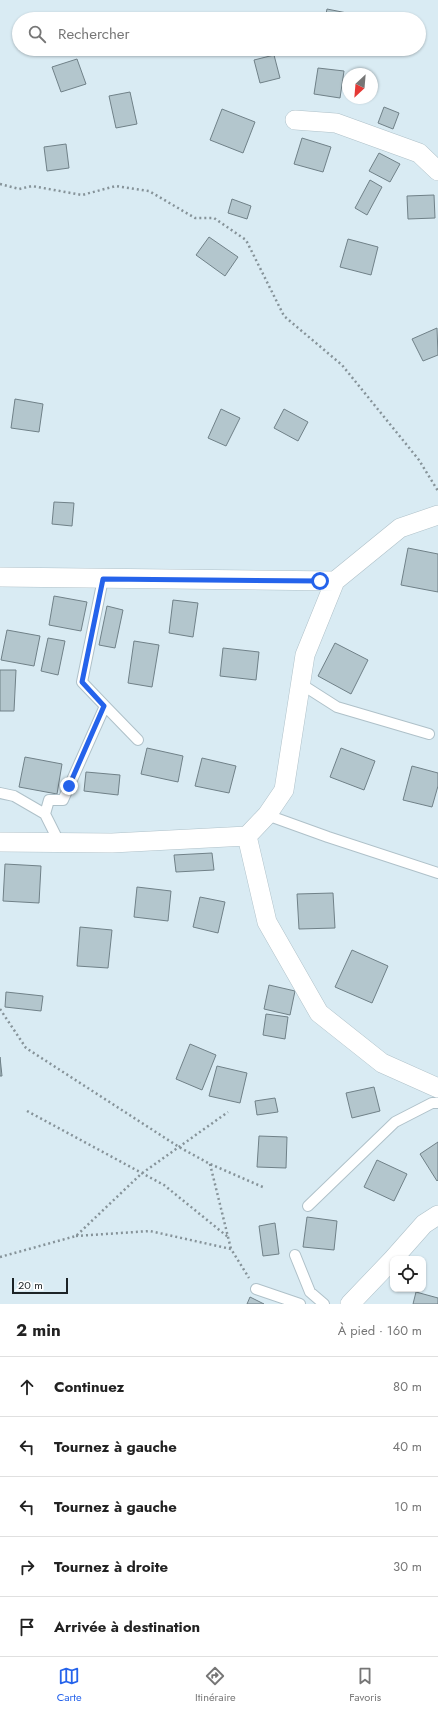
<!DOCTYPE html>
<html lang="fr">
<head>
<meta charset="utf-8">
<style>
	:root { --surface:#fff; --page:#f2f2f2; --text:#222; --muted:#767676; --line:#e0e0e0; --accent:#2563eb }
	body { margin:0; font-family:Jost,sans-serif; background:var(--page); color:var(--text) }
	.controls { position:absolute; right:12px; bottom:12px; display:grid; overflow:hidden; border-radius:8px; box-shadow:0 1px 3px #0004 }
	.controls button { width:36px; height:36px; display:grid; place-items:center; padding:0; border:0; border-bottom:1px solid var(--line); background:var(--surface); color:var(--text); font:20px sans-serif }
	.compass { position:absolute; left:342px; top:68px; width:36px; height:36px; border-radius:50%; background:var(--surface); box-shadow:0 1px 3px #0004; rotate:206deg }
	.scale { position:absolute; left:12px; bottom:10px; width:56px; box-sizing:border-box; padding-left:4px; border:2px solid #1c2326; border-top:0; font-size:11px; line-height:14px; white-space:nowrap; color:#1c2326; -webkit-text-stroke:3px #fff; paint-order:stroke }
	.stop { position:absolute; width:12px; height:12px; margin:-9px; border:3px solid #2563eb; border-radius:50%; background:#fff }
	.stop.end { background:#2563eb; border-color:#fff; box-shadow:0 1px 4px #0008 }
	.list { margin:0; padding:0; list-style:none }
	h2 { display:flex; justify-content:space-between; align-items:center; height:52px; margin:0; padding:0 16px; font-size:17px }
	h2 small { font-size:13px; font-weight:400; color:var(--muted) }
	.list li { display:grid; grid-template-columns:26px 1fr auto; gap:12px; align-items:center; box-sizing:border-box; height:60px; padding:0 16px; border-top:1px solid var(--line) }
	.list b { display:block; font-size:15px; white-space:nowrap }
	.list em { font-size:13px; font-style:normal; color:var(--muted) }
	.icon { flex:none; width:22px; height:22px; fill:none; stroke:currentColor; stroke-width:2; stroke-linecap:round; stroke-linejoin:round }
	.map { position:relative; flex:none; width:438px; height:1304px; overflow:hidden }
	.search { position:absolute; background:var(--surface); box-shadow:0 1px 3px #0004; left:12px; right:12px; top:12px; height:44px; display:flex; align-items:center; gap:10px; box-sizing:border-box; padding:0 14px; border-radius:22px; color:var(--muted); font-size:15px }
	.sheet { height:352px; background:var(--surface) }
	nav { display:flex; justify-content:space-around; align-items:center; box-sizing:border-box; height:56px; border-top:1px solid var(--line); background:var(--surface); font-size:11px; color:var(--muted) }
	nav a { display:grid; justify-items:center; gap:2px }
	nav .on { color:var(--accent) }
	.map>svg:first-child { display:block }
	.building { fill:#b3c6cd; stroke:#708188 }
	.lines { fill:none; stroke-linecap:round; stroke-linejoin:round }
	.lane-casing { stroke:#afc1c9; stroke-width:12 }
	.street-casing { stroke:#afc1c9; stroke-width:20 }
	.path { stroke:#869399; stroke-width:2.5; stroke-dasharray:2 3; stroke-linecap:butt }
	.lane { stroke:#fff; stroke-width:10 }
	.street { stroke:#fff; stroke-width:19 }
	.route { stroke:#2563eb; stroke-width:5 }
</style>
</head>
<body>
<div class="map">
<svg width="438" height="1304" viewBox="0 0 438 1304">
	<rect width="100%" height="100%" fill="#d9ebf3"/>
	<path class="building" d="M327 9 357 15V19H325Z
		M274 55 280 78 260 83 254 60Z
		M77 59 86 84 61 92 52 67Z
		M318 68 344 71 340 98 314 94Z
		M130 92 137 124 116 128 109 96Z
		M384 107 399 113 393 129 378 123Z
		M222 109 255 122 243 153 210 140Z
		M302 138 331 147 323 172 294 164Z
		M66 144 69 168 47 171 44 147Z
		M379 153 400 164 390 182 369 171Z
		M370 180 382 187 367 215 355 208Z
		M434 195 435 218 408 219 407 196Z
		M232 199 251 206 247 219 228 213Z
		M209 237 238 257 225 276 196 255Z
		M348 239 378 247 371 275 340 267Z
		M437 328 438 355 423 361 412 339Z
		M15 399 43 404 39 432 11 428Z
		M221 409 240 418 226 446 208 438Z
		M284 409 308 422 298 441 274 428Z
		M54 502 74 503 72 526 52 524Z
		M408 548 438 554V592L401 585Z
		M54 596 87 602 81 631 49 625Z
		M173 600 198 603 193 637 169 633Z
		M107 606 123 610 115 648 99 645Z
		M7 630 40 636 34 666 1 660Z
		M48 638 65 641 58 675 41 671Z
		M134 641 159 645 152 687 128 683Z
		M335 643 368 660 351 694 318 676Z
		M223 648 259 652 256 680 220 676Z
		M0 670H16L14 711H0Z
		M147 748 183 756 178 782 141 774Z
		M341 748 375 761 364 790 330 777Z
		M25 757 62 764 57 794 19 787Z
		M202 758 236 766 229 793 195 786Z
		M412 766 438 773V786L432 807 403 800Z
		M86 772 120 775 118 795 84 791Z
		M212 853 214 870 176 872 174 855Z
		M5 864 41 866 39 903 3 901Z
		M137 887 171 891 168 921 134 917Z
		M333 893 335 928 299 929 297 894Z
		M200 897 225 902 218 933 193 927Z
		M80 927 112 930 108 968 77 966Z
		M352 950 388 966 372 1003 335 987Z
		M269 985 295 991 290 1015 264 1009Z
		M6 992 43 996 41 1011 5 1007Z
		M266 1014 288 1017 285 1039 263 1035Z
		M190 1044 216 1055 202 1090 176 1079Z
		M0 1057 2 1076H0Z
		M217 1066 247 1073 240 1103 209 1096Z
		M374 1087 380 1111 352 1118 346 1093Z
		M275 1098 278 1112 257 1115 255 1101Z
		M259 1136 287 1137 286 1168 257 1167Z
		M438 1142V1180L437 1181 420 1154Z
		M377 1160 407 1174 394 1201 364 1187Z
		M307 1217 337 1221 334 1250 303 1247Z
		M275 1223 279 1254 263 1256 259 1226Z
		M416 1292 438 1298V1304H413Z
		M250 1297 264 1304H247Z"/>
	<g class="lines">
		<g class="lane-casing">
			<path id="lane" d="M301 684 337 707 429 734
				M105 706 138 740
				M0 793 14 796 45 814
				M267 815 328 837 438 873
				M59 842 45 814 49 800H63L105 706 82 682 103 579
				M308 1206 395 1122 432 1103H438
				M295 1255 310 1292 324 1304
				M256 1289 300 1304"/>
		</g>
		<g class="street-casing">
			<path id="street" d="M295 120 336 123 419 153 438 171
				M0 577 335 581
				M247 836 267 922 319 1013 382 1063 438 1088
				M0 842 112 843 247 836 267 815 284 790 305 655 335 581 400 528 438 515
				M393 1259 424 1224 438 1215
				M350 1304 393 1259"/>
		</g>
		<path class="path" d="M0 184 19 189 32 186 82 195 116 186 149 191 195 218H214L246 240 284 316 342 365 419 460 438 491
			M0 1009 26 1048 179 1147 210 1164 265 1188
			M27 1111 164 1185 228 1237
			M210 1164 231 1249
			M76 1236 150 1231 231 1249 249 1278
			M0 1257 76 1236 141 1174 228 1112"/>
		<use href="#lane" class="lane"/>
		<use href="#street" class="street"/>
	</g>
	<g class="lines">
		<path class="route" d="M69 786 104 706 82 682 103 579 320 581"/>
	</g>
</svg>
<div class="controls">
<button><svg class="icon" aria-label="locate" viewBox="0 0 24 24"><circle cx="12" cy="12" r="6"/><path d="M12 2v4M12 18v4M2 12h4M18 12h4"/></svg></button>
</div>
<svg class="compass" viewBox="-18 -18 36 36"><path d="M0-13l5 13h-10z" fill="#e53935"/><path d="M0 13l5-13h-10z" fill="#767676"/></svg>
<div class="scale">20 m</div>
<div class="stop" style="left:320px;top:581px"></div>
<div class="stop end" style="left:69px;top:786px"></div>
<div class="search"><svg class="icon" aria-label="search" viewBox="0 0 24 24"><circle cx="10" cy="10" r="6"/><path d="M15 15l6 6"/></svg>Rechercher</div>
</div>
<section class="sheet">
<h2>2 min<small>À pied · 160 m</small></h2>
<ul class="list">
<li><svg class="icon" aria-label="ahead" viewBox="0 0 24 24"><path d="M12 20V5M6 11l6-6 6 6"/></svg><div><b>Continuez</b></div><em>80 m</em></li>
<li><svg class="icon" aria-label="left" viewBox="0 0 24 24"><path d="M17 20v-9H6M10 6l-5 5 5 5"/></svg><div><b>Tournez à gauche</b></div><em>40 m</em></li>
<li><svg class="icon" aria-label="left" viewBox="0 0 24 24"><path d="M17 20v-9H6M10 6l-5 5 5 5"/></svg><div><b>Tournez à gauche</b></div><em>10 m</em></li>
<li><svg class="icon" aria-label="right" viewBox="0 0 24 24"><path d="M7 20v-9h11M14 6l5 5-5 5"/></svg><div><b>Tournez à droite</b></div><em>30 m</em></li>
<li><svg class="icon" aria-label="arrive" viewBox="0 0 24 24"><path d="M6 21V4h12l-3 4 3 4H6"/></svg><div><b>Arrivée à destination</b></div></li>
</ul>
</section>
<nav>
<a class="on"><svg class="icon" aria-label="map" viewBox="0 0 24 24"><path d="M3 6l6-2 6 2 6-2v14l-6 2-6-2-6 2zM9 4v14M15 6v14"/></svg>Carte</a>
<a><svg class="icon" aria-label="directions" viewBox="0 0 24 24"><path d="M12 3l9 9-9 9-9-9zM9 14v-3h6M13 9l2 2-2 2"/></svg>Itinéraire</a>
<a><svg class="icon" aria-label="saved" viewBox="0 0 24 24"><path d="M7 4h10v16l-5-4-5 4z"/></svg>Favoris</a>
</nav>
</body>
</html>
